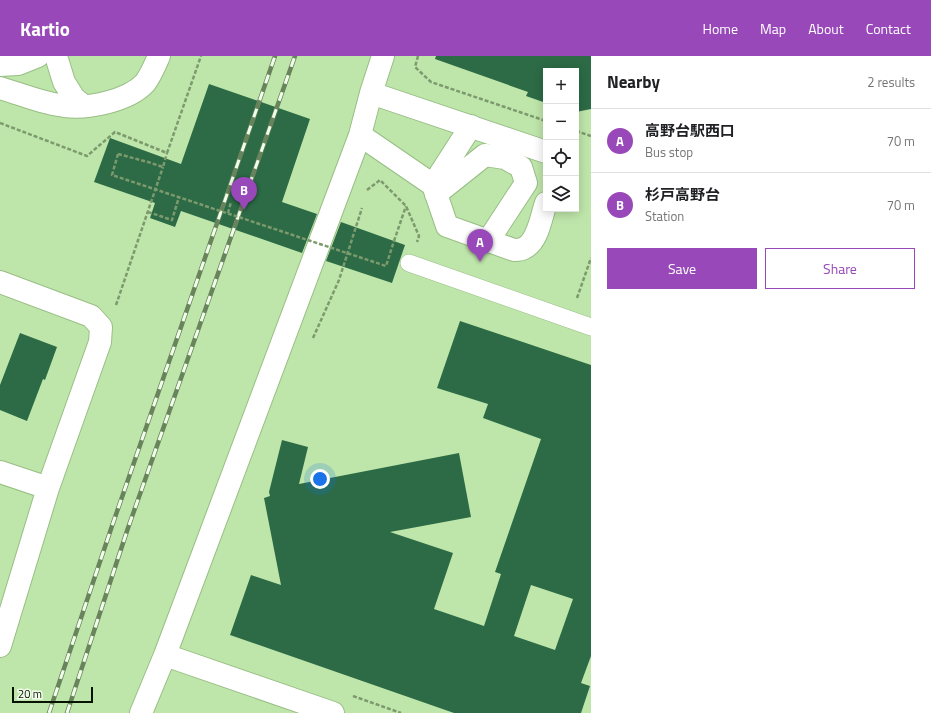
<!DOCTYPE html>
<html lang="en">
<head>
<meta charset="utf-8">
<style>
	:root { --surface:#fff; --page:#f6f6f6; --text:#202124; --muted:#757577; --line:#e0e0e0; --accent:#9848b8 }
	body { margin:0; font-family:"Titillium Web","Noto Sans JP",sans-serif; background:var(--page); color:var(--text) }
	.controls { position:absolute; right:12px; top:12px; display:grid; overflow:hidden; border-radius:0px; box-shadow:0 2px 10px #0003 }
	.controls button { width:36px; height:36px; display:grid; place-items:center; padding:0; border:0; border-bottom:1px solid var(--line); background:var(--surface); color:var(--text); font:20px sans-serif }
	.scale { position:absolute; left:12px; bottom:10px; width:81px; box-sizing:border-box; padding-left:4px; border:2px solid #061301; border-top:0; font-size:11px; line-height:14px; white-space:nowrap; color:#061301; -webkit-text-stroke:3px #f2feec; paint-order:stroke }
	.you { position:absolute; left:320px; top:423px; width:14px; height:14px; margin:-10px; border:3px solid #fff; border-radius:50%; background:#1a73e8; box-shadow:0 0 0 6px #1a73e833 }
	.badge { display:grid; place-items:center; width:26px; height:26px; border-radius:50%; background:var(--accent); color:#fff; font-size:13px; font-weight:700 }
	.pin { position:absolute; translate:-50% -33px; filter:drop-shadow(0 1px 2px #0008) }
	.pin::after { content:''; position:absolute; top:21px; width:14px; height:12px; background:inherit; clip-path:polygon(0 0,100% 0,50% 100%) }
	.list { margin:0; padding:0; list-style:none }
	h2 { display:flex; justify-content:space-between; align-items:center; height:52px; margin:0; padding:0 16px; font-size:17px }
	h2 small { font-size:13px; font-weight:400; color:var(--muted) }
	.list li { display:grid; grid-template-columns:26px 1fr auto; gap:12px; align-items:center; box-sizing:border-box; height:64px; padding:0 16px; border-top:1px solid var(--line) }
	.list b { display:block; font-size:15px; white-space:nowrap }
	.list p { margin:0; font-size:13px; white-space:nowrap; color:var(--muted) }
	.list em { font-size:13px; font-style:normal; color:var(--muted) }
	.actions { display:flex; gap:8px; padding:12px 16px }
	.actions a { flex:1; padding:9px 0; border:1px solid var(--accent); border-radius:0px; text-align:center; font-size:14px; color:var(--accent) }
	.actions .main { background:var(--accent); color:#fff }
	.icon { flex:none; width:22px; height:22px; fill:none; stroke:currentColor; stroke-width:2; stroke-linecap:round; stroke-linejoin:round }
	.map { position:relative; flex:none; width:591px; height:657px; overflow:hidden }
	header { display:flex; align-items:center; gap:24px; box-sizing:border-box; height:56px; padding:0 20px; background:var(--accent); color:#fff }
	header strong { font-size:19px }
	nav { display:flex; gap:22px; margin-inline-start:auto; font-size:14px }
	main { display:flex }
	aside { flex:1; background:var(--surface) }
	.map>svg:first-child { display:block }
	.building { fill:#2c6b46; fill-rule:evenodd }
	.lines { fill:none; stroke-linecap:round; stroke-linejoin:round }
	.pedestrian-casing { stroke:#98be84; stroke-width:18 }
	.minor-casing { stroke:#98be84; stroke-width:24 }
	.tertiary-casing { stroke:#98be84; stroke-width:24 }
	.path { stroke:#7c9a6d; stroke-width:2.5; stroke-dasharray:4 2; stroke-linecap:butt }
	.pedestrian { stroke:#fff; stroke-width:17 }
	.minor { stroke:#fff; stroke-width:22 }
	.tertiary { stroke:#fff; stroke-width:22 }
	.rail-casing { stroke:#69845c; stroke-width:4.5 }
	.rail { stroke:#f2feec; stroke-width:3; stroke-dasharray:9; stroke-linecap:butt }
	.path-bridge { stroke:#7c9a6d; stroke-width:2.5; stroke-dasharray:4 2; stroke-linecap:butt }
</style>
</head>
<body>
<header>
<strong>Kartio</strong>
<nav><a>Home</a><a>Map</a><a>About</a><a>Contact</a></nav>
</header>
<main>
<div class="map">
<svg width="591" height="657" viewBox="0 0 591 657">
	<rect width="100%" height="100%" fill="#bfe6aa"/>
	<path class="building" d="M436 0H591V53L576 56V15H546V47L526 40 528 36 435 3Z
		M209 28 310 63 282 146 317 158 302 197 181 155 175 171 150 162 155 147 94 126 110 82 181 108Z
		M341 166 405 189 392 227 326 205Z
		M460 265 591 309V600L581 627 590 630 581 657H454L230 579 251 519 281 529 264 442 270 440 269 436 282 384 308 391 299 428 459 397 471 461 390 476 453 497 434 553 484 570 501 518 495 516 541 383 483 362 488 348 437 332ZM531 529 573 543 555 594 514 580Z
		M20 277 57 291 45 324 43 323 27 365 0 354V329Z"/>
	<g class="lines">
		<g class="pedestrian-casing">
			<path id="pedestrian" d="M409 207 591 271"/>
		</g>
		<g class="minor-casing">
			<path id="minor" d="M433 129 471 70
				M436 138 485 99 505 102 521 111 526 127 488 185
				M0 226 91 260 101 271 100 286 48 432 0 590
				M0 416 48 432"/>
		</g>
		<g class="tertiary-casing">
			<path id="tertiary" d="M56 0 64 26 74 42 84 50
				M0 9 18 8 38 0
				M0 32C21 38 43 48 65 50 88 53 128 45 145 27 151 19 155 9 159 0
				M371 37 546 96
				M360 79 433 129 447 170 514 194C517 194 521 194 524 192 538 186 541 161 546 147
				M165 599 333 657
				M141 657 165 599 360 79 371 37 383 0"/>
		</g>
		<path class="path" d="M418 0 415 11 431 26 546 65
			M0 67 87 100 115 76 167 97 201 0
			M576 75 591 80
			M118 98 148 106 163 111 167 97
			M367 134 380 124 406 150 419 180 417 186
			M148 156 172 164 179 141
			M228 157 231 146
			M394 185 406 150
			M577 242 591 202
			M116 249 163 111
			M313 282 339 224 362 152
			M353 640 401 657"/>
		<use href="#pedestrian" class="pedestrian"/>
		<use href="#minor" class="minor"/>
		<use href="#tertiary" class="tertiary"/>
		<g class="rail-casing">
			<path id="rail" d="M49 657 112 470 275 0
				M67 657 128 472 295 0"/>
		</g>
		<use href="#rail" class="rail"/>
		<path class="path-bridge" d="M118 98 112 119 386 210 394 185"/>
	</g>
</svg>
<div class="controls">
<button>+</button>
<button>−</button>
<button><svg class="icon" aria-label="locate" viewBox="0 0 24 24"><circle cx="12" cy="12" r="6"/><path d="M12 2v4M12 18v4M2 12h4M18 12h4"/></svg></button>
<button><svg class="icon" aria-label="layers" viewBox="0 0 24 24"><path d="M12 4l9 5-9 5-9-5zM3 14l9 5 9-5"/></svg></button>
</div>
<div class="scale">20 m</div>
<div class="you"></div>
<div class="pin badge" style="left:480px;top:206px">A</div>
<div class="pin badge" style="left:244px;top:154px">B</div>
</div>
<aside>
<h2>Nearby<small>2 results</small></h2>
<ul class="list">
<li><span class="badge">A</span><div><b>高野台駅西口</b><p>Bus stop</p></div><em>70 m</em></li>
<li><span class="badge">B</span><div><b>杉戸高野台</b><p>Station</p></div><em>70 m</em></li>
</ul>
<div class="actions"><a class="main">Save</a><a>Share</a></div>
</aside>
</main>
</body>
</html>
